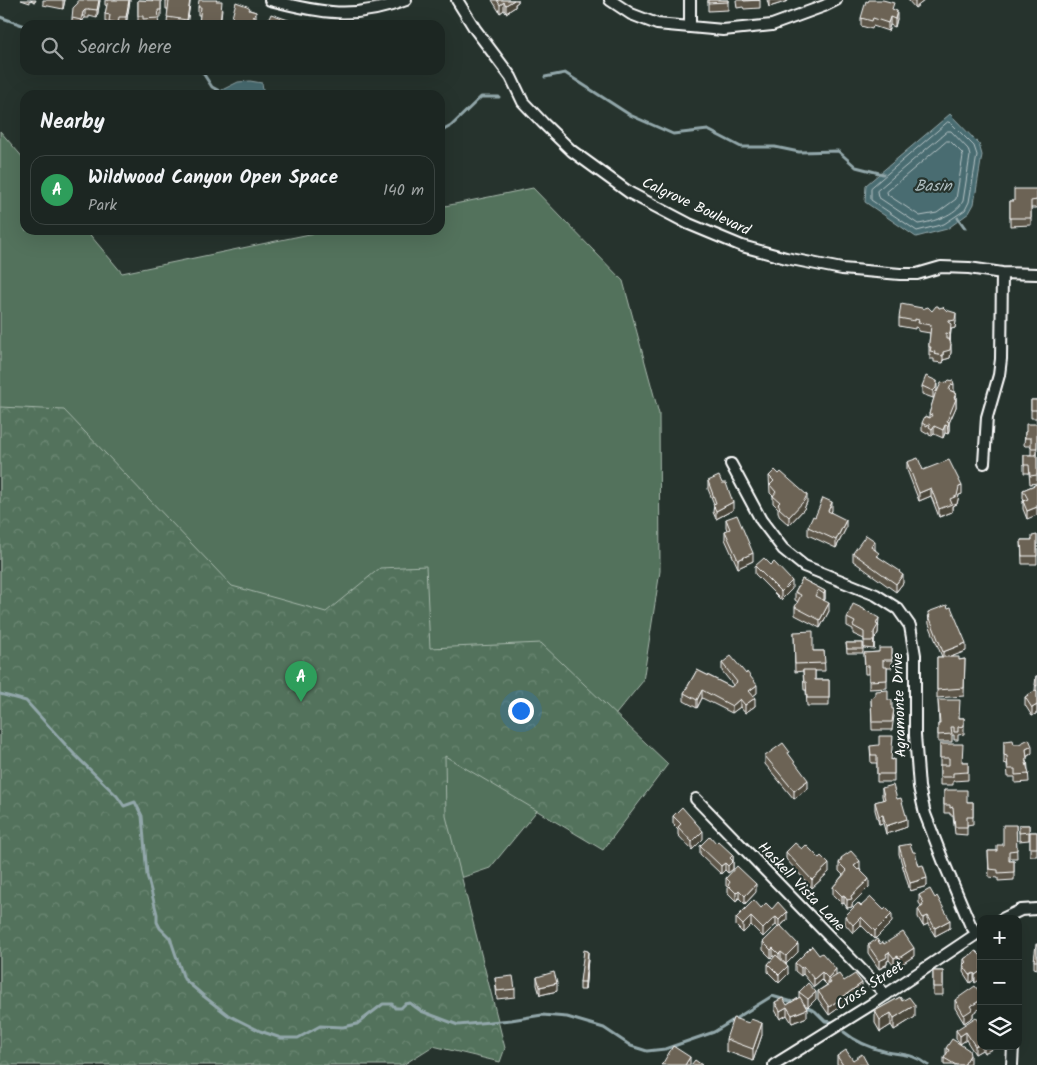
<!DOCTYPE html>
<html lang="en">
<head>
<meta charset="utf-8">
<style>
	:root { --surface:#1c2622; --page:#252e2a; --text:#f1f3f6; --muted:#a0a5a5; --line:#3a4340; --accent:#0b8043 }
	body { margin:0; font-family:Kalam,sans-serif; background:var(--page); color:var(--text) }
	.controls { position:absolute; right:15px; bottom:15px; display:grid; overflow:hidden; border-radius:10px; box-shadow:0 5px 20px #0002 }
	.controls button { width:45px; height:45px; display:grid; place-items:center; padding:0; border:0; border-bottom:1px solid var(--line); background:var(--surface); color:var(--text); font:25px sans-serif }
	.you { position:absolute; left:520px; top:710px; width:18px; height:18px; margin:-12px; border:4px solid #fff; border-radius:50%; background:#1a73e8; box-shadow:0 0 0 8px #1a73e833 }
	.badge { display:grid; place-items:center; width:32px; height:32px; border-radius:50%; background:var(--accent); color:#fff; font-size:16px; font-weight:700 }
	.pin { position:absolute; translate:-50% -41px; filter:drop-shadow(0 1px 2px #0008) }
	.pin::after { content:''; position:absolute; top:26px; width:18px; height:15px; background:inherit; clip-path:polygon(0 0,100% 0,50% 100%) }
	.list { margin:0; padding:0; list-style:none }
	h2 { display:flex; justify-content:space-between; align-items:center; height:65px; margin:0; padding:0 20px; font-size:21px }
	h2 small { font-size:16px; font-weight:400; color:var(--muted) }
	.list li { display:grid; grid-template-columns:32px 1fr auto; gap:15px; align-items:center; box-sizing:border-box; height:70px; margin:0 10px 10px; padding:0 10px; border:1px solid var(--line); border-radius:15px }
	.list b { display:block; font-size:19px; white-space:nowrap }
	.list p { margin:0; font-size:16px; white-space:nowrap; color:var(--muted) }
	.list em { font-size:16px; font-style:normal; color:var(--muted) }
	.icon { flex:none; width:28px; height:28px; fill:none; stroke:currentColor; stroke-width:2; stroke-linecap:round; stroke-linejoin:round }
	.map { position:relative; flex:none; width:1037px; height:1065px; overflow:hidden }
	.search { position:absolute; background:var(--surface); box-shadow:0 5px 20px #0002; left:20px; top:20px; width:425px; height:55px; display:flex; align-items:center; gap:12px; box-sizing:border-box; padding:0 18px; border-radius:15px; color:var(--muted); font-size:19px }
	.panel { position:absolute; background:var(--surface); box-shadow:0 5px 20px #0002; left:20px; top:90px; width:425px; height:145px; border-radius:15px }
	.map>svg:first-child { display:block }
	.grass { fill:#52725b; stroke:#a8b8ad }
	.park { fill:url(#park-crowns); stroke:#a8b8ad }
	.water { fill:#4a6c71; stroke:#92a7aa }
	.lines { fill:none; stroke-linecap:round; stroke-linejoin:round }
	.shore { stroke:#b7c4c6; stroke-width:1 }
	.stream { stroke:#92a7aa; stroke-width:3 }
	.minor-casing { stroke:#fff; stroke-width:14 }
	.minor { stroke:#26332d; stroke-width:10 }
	.wall { fill:#5d5648; stroke:#fff }
	.shaded-wall { fill:#4c463b; stroke:#fff }
	.building { fill:#6c6454; stroke:#fff }
	.labels { text-anchor:middle; dominant-baseline:central; stroke-width:4.5; stroke-linejoin:round; paint-order:stroke }
	.street-label { font-size:15px; fill:#fff; stroke:#26332d }
	.water-label { font-size:16px; font-style:italic; fill:#aebdbf; stroke:#26332d }
</style>
</head>
<body>
<div class="map">
<svg width="1037" height="1065" viewBox="0 0 1037 1065">
	<defs>
		<pattern id="park-crowns" width="20" height="18" patternUnits="userSpaceOnUse" patternTransform="scale(1.25)"><rect width="20" height="18" fill="#52725b"/><path d="M2 6a3 3 0 1 1 6 0M12 15a3 3 0 1 1 6 0" fill="none" stroke="#6c8774"/></pattern>
	</defs>
	<rect width="100%" height="100%" fill="#26332d"/>
	<filter id="ink" filterUnits="userSpaceOnUse"><feTurbulence type="fractalNoise" baseFrequency=".02" numOctaves="2"/><feDisplacementMap in="SourceGraphic" scale="10" xChannelSelector="R" yChannelSelector="G"/><feConvolveMatrix kernelMatrix="1 2 1 2 8 2 1 2 1" color-interpolation-filters="sRGB"/></filter>
	<g filter="url(#ink)">
		<path class="grass" d="M0 131 25 160V230H86L122 273 329 230H440V207L533 188 623 281 659 414 660 571 643 681 490 868 0 1035Z"/>
		<path class="park" d="M0 407 64 410 232 586 326 612 380 568 426 566 430 648 541 643 668 764 603 850 445 756 446 816 505 1048 500 1062 433 1046 403 1065H0Z"/>
		<path class="water" d="M250 81 262 83 264 95H207L205 93 218 92 238 82Z
			M950 114 979 144 982 155 974 204 969 213 947 229 916 237 865 202 866 185Z"/>
		<g class="lines">
			<path class="shore" d="M948 122 951 123 974 146 977 155 969 202 965 210 944 224 917 231 871 200V188Z
				M948 131H951L968 149 970 156 963 201C956 215 933 222 918 224L878 197 877 191Z
				M947 141H950L962 153 963 156 956 199 937 213 920 216 888 195 887 192Z"/>
			<path class="stream" d="M0 17 25 26
				M201 70 212 87 227 95
				M545 77 565 73 630 115 673 134 708 130 741 147H775L799 152 838 151 856 167 883 174
				M440 132 451 126 481 97H499
				M958 218 965 228
				M0 694 26 701 74 754 117 796 124 806 135 802 142 816 147 875 157 914V922L160 928 170 938 184 979 206 998 228 1015 260 1031 281 1038H298L320 1026 343 1027 357 1024 383 1004H392L395 1008H401L405 1004 410 1003 421 1011 458 1025 511 1020 542 1015 567 1017 604 1028 631 1046 647 1051 665 1049 714 1032 772 996 796 1003
				M804 1006 815 1011 825 1021 832 1022
				M844 1032C856 1042 871 1048 887 1052 903 1055 914 1054 928 1065"/>
			<g class="minor-casing">
				<path id="minor" d="M270 0C320 13 355 20 406 0
					M457 0 475 29 511 77 523 102 543 123 572 151 630 193 689 224 742 246 786 258 842 269 900 274H917L941 267 969 268 1002 273 1037 274
					M610 0 631 14 657 24 723 30 772 25 824 6 836 0
					M690 26V0
					M984 463 987 417 999 375 1001 359 1002 273
					M731 464 761 520 783 549 804 566 876 595 898 609 910 626 915 655V735L919 787 925 814 944 863 970 924 977 934
					M696 799 886 995
					M1002 919 1021 910 1037 909
					M774 1065 872 1004 981 931
					M1012 1065 1013 1046"/>
			</g>
			<use href="#minor" class="minor"/>
		</g>
		<path class="wall" d="M21 0H36L35 2 30 0V3Z
			M43 0H65L63 9 43 5Z
			M100 0 97 18 89 16V18H85L83 20 82 25H72V18Z
			M105 0H130L126 25H109V22H105V14L107 6 105 5Z
			M138 0 161 1V18H158L159 25H143V24H138Z
			M166 0H190L187 25H167L168 9H166Z
			M492 0H518V2L515 4V7L506 13 504 10 500 13Z
			M708 0H728V10L708 11Z
			M736 0H760V8L744 9 743 7 737 8Z
			M767 0H788V1L769 7Z
			M908 0H925L915 8Z
			M217 1 222 9 220 25H199L200 15H198V7Z
			M250 10 256 12V19L255 23H254Z
			M894 10 897 19 895 27 890 25 888 31 873 26 872 29 861 26V18Z
			M1037 189V208H1031V225L1010 226V201H1014Z
			M939 308 956 321 955 328 951 329 950 341 951 352 950 358 943 360V363L934 362V359H930V355H929V343L930 333 918 331V328L915 327V329L899 326V318L922 309 932 311Z
			M922 386 937 389V392H954L956 393V407L949 423V430L948 434 945 433 943 438 934 434 932 436 929 435V432H928L927 434 922 431V423L929 418V414L934 398H933L922 394Z
			M1031 400H1037V483L1030 484 1029 473H1024V455H1031V446H1025L1024 445 1025 432H1026L1037 424V418H1031Z
			M907 462 923 470 962 494 959 495 957 504 952 506V512L939 517 931 496 919 501 907 470Z
			M769 476 807 502 804 509 789 525 779 516V514L778 512V508L773 503V496L770 493Z
			M708 481 733 510 716 519 713 512 714 504 708 489Z
			M1037 484 1027 519 1023 509V501L1025 500 1023 498V490Z
			M832 510 831 513 846 528 836 548 808 535V527L815 517Z
			M726 519 753 561 738 568 725 539V531L727 530 726 527Z
			M1037 535V564H1022L1021 540H1032Z
			M875 549 879 558 900 573 903 583 896 592 853 561V553Z
			M755 566 792 589 781 600 755 574Z
			M802 579 825 591V599L824 601 829 611 820 628 795 615V607L798 602 795 600V592Z
			M865 611 879 626 878 628V633L874 640V649L864 648V639L853 634V629L847 626V618Z
			M928 612 966 651 949 657 959 660 965 659 964 696 937 698V657H942L929 624Z
			M794 632 813 651H824L825 671H815V680H829V706H807L806 690H804L803 671 795 672Z
			M846 643H863V653H847Z
			M892 648V668H887V688L869 689V674H865L864 653 879 652Z
			M722 663 757 693 753 696 755 706 745 713 740 707 732 713 702 698 697 708 684 701V693L697 670 731 687 733 685 722 671Z
			M1036 676H1037V713L1032 716 1025 705V697L1035 691Z
			M871 698 888 700 892 709 894 716 892 730H872Z
			M938 700 960 718H964V734L958 735V740H954V735H952V742H938V724H939Z
			M1004 741 1014 744 1032 753 1027 757 1029 782 1015 783V777H1008L1007 764 1004 763Z
			M940 744 962 762H968V780L953 781V785H940Z
			M870 746 892 760 894 759V782H877V763H871Z
			M789 755 808 788 794 799 765 764V756Z
			M882 788 907 827 886 834 883 823 879 824 875 810V802L883 800 882 796Z
			M944 790 967 802H973V824L967 825V835L955 834 953 815H950V813H944Z
			M673 816 703 839 692 850 678 835V829L673 824Z
			M1016 825 1017 858H1009V861H1014V880L998 881V878L989 877 988 851H997L1003 845Z
			M1019 825H1029V840L1019 841Z
			M1030 832H1037V856H1030Z
			M716 843 733 855V869L728 873 725 870 721 874 700 854V846Z
			M899 846 913 852 919 866 927 886 910 891 899 854Z
			M802 849 819 858 829 872 812 888 786 859V852Z
			M841 858 860 869 869 887 852 904V907L847 908 844 903 842 904 833 895V887L843 875 839 871V863L841 860Z
			M726 878 756 892 745 904 739 898 736 901 728 893V887L726 886Z
			M919 895 950 928 935 936 928 924 923 926 918 917V909L922 907 919 903Z
			M861 906 892 922 875 939 861 925 853 933 845 924V916Z
			M761 908 772 909 787 920 781 926 798 952 786 964 788 974 779 983 768 972V964L775 957 773 956 771 958 763 950V942L779 927 776 925 772 928 763 937 751 925 743 933 736 926V918Z
			M880 944H884L914 956 899 966 898 964 894 966 889 960 887 961V964L886 966 879 969 868 953V945Z
			M1037 944V969L1034 968V961Z
			M976 951 975 983 974 980 970 983 963 972 964 959Z
			M588 959 585 990H580V982Z
			M795 963 836 976 844 981 862 991 829 1015 818 999V991L827 985 822 980 814 987 803 974 801 976 795 971Z
			M933 971H943V995H933Z
			M537 977 557 991 540 995 537 985Z
			M495 978 515 989V997L497 999Z
			M799 992 816 999 808 1007 804 1004 807 1017 792 1023 787 1015 780 1019 775 1010V1002L787 1005 799 998Z
			M900 997 915 1017 894 1030 891 1025 880 1032 875 1023V1011Z
			M955 1000 973 1013V1017L964 1023 955 1008Z
			M981 1024V1046H992V1049L984 1053 982 1050 975 1054 966 1040 960 1044 956 1038V1030Z
			M762 1035 753 1061 726 1051V1039Z
			M946 1048 970 1063 969 1065H944V1058L946 1055Z
			M837 1056 853 1060 868 1065H838L837 1064Z"/>
		<path class="shaded-wall" d="M63 0H65L63 9Z
			M99 0H100L97 18V10Z
			M129 0H130L126 25V17Z
			M190 0V4L187 25V20Z
			M514 0H518V2L515 4V7L506 13V5Z
			M769 0H788V1L769 7Z
			M915 0H925L915 8Z
			M504 2V10L500 13V5Z
			M85 10V18L83 20 81 25 83 12Z
			M897 11V19L895 27V19Z
			M254 15V23L253 25H251Z
			M890 17V25L888 31V23Z
			M956 313V321L955 328 951 329 950 342V321Z
			M951 344V352L950 358 943 360V363V352Z
			M937 381V389L936 396 933 398V391Z
			M954 384V392L949 390 951 385Z
			M956 393V407L949 423V430L948 434 947 421Z
			M945 425V433L943 438V430Z
			M934 426V434L932 436V429Z
			M962 486V494L959 495 957 504 952 506V512L939 517V509L950 499 959 487Z
			M931 488V496L919 501V493Z
			M807 495V502L804 509 789 525V517Z
			M733 502V510L716 519V511Z
			M832 502V510L828 519V511Z
			M1037 507V515L1027 519V511Z
			M846 520V528L836 548V540Z
			M875 541V549L871 555V547Z
			M753 553V561L738 568V560Z
			M903 575V583L896 592V584Z
			M792 581V589L781 600V592Z
			M825 591V599L824 601V594Z
			M829 603V611L820 628V620Z
			M879 618 878 633 874 640V649V632L876 624Z
			M966 643V651L943 660V652Z
			M757 685V693L749 699V691Z
			M702 690V698L697 708V700Z
			M755 698V706L745 713V705Z
			M740 699V707L732 713V706Z
			M1037 705V713L1032 716V708Z
			M1032 746V753L1026 757V749Z
			M808 780V788L794 799V791Z
			M883 815V823L879 824V816Z
			M907 819V827L886 834V826Z
			M703 831V839L692 850V842Z
			M733 855V869L728 873V866L730 858Z
			M860 861V869L854 874V866Z
			M725 863V870L721 874V866Z
			M829 864V872L812 888V880Z
			M927 878V886L910 891V883Z
			M869 879V887L852 904V907L847 908V900Z
			M756 884V892L745 904V896Z
			M739 890V898L736 901V893Z
			M844 895V903L842 904V896Z
			M787 912V920L779 927V920Z
			M892 914V922L875 939V931Z
			M928 916V924L923 926V918Z
			M751 917V925L743 933V925Z
			M776 917V925L772 928 763 937V929L772 920Z
			M861 917V925L853 933V925Z
			M950 920V928L935 936V928Z
			M798 944V952L786 964V956Z
			M773 948V956L771 958V950Z
			M914 948V956L899 966V958Z
			M588 951V959L585 990V982Z
			M781 952V960L779 962V954Z
			M889 952V960L887 961V964L879 969V961L886 954Z
			M898 956V964L894 966V958Z
			M788 966V974L779 983V975Z
			M803 966V974L801 976V968Z
			M836 969V977L829 980V984L828 986V978Z
			M981 971V979L975 983V975Z
			M822 972V980L814 987V979Z
			M974 973V980L970 983V975Z
			M557 983V991L540 995V987Z
			M862 983V991L829 1015V1007Z
			M816 992V999L808 1007V999Z
			M981 1000V1008L973 1013V1017L964 1023V1015L971 1006Z
			M915 1005V1017L894 1030V1018Z
			M787 1007V1015L780 1019V1011Z
			M807 1009V1017L792 1023V1015Z
			M891 1013V1025L880 1032V1020Z
			M762 1023V1035L753 1061V1049Z
			M966 1032V1040L960 1044V1036Z
			M981 1043V1046H982V1050L975 1054V1046Z
			M984 1046H992V1049L984 1053Z
			M970 1055V1063L969 1065H964Z
			M690 1057V1065H685Z"/>
		<path class="building" d="M78 0H99L97 10 89 9V10H85L83 12 81 20 72 18 73 8 78 3Z
			M108 0H129L126 17H119L118 23 109 21 110 15 105 14Z
			M138 0 161 1V10H158L159 18 143 19V16H138Z
			M166 0H190L187 20 167 17 169 1H166Z
			M199 0H217L216 1H222L220 25 199 23 201 7H198Z
			M497 0H514L506 5 504 2 500 5Z
			M708 0H728V2L708 3Z
			M743 0H760L744 1Z
			M869 0H883L894 3 892 9 897 11 895 19 890 17 888 23 873 18 872 21 861 18 866 1 868 2Z
			M236 2 247 6 250 8 249 10 256 12 255 15H254L251 25H230Z
			M271 14 297 23 296 25H266Z
			M1014 189H1037V200L1031 201V218H1010V201H1014Z
			M901 304 922 308V309L928 307 932 311 936 306H938L939 308 943 307 946 310 956 313 955 320 950 321 948 320V322L951 324 950 334 946 333V339H949L951 344 950 350 943 352V356L934 354 935 352 930 351 931 347H929V343L931 325 918 323 919 320 915 319V321L899 318Z
			M926 376 937 381 936 388 933 391 922 386Z
			M949 380 953 381 954 384 951 385 949 390 956 393 954 398 956 399 947 421 949 422 948 426 945 425 943 430 934 426 932 429 929 427 930 425 928 424 927 426 922 423 925 416 930 418 932 415 929 414 936 391 937 392 941 383 947 382Z
			M1031 400H1037V421V410H1031Z
			M1026 424H1037V448H1031V438H1025V432H1026Z
			M1036 451H1037V475L1030 476 1029 465H1024V455H1036Z
			M918 458 923 470 949 460 962 486 959 487 957 496 950 499 952 504 939 509 931 488 919 493 907 462Z
			M775 470 779 474 781 472 807 495 804 501 789 517 779 508 780 507 778 504 780 502 773 496 776 492 770 485 774 481 769 476Z
			M719 476 722 483H726L733 502 716 511 713 504 716 503 708 481Z
			M1037 484V507L1027 511 1023 501 1028 499 1023 490Z
			M823 498 832 502 828 511 846 520 836 540 808 527 813 516 815 517Z
			M737 515 753 553 738 560 725 531 730 529 726 519Z
			M866 535 875 541 871 547 879 553 877 556 900 571 899 572 903 575 896 584 853 553Z
			M1037 535V556H1022L1021 540H1032V536Z
			M764 558 771 565 774 562 792 581 781 592 755 566Z
			M802 579 825 591 824 594 818 590 815 596 829 603 820 620 795 607 801 595 795 592Z
			M853 604 864 609 865 611V610L879 618 876 624 878 625 874 632V641H864V632L853 626 855 622 847 618Z
			M947 605 948 608 951 607 966 643 943 652 929 616H930L928 612Z
			M813 631V651H824L825 663 795 664 794 632Z
			M846 643H863V649H847Z
			M879 648H892V660H883V667H887V680L869 681V666H865L864 653 879 652Z
			M731 656 746 674 747 672 757 685 749 691 755 698 745 705 740 699 732 706 702 690 697 700 684 693 697 670 731 687 737 682 722 663Z
			M937 657H959V660L965 659 964 688 937 690Z
			M803 670H815V680H829V698H807L806 682H804Z
			M1036 676H1037V686L1035 685Z
			M888 690V700H892V709H894L892 722H872L871 698 875 696V691Z
			M1036 690 1037 691V705L1032 708 1025 697Z
			M938 700H960L959 718H964V726L958 727V732H954V727H951L952 734 938 735V724H940Z
			M879 736H893L891 760 894 759V774H877V755H871L870 746 879 745Z
			M1029 739 1032 746 1026 749 1027 758 1025 759 1029 774 1015 775V769H1008L1007 756 1004 755V741L1013 740 1014 744H1019Z
			M783 743 789 751 788 753 808 780 794 791 765 756Z
			M940 744H963L962 762H968V772L953 773V777H940V765H949V758H940Z
			M893 785 897 799 901 798 907 819 886 826 883 815 879 816 875 802 885 799 882 788Z
			M944 790H967V802H973V817H967V827H955L953 807 950 808V805H944Z
			M682 807 703 831 692 842 678 827 681 824 673 816Z
			M1003 825H1016L1017 850 1009 851V861H1014V872L998 873V870L989 869 988 851H997V845H1003Z
			M1019 825H1029V832L1019 833Z
			M1030 832H1037V848H1030Z
			M710 836 716 843 718 841 733 855 730 858 733 861 728 866 725 863 721 866 700 846Z
			M795 843 802 849 806 845 819 858 821 856 829 864 812 880 786 852Z
			M910 844 913 852H915L919 866 923 865 927 878 910 883 899 846Z
			M851 851 860 861 854 866 858 870 859 869 869 879 851 896 852 899 847 900 844 895 842 896 833 887 847 871 839 863 842 859 841 858Z
			M737 866 756 884 745 896 739 890 736 893 728 885 730 882 726 878Z
			M930 889 935 898 937 896 950 920 935 928 928 916 923 918 918 909 923 906 922 904 924 903 919 895Z
			M871 897 884 910 886 908 892 914 875 931 861 917 853 925 845 916 858 903 861 906Z
			M754 900 761 908 766 903 772 909 778 902 787 912 779 920 776 917 772 920 763 929 751 917 743 925 736 918Z
			M780 925 798 944 786 956 781 952 779 954 773 948 771 950 763 942Z
			M903 932 914 948 899 958 898 956 894 958 889 952 886 954 887 956 886 958 879 961 868 945 877 939 880 944 883 942 884 944Z
			M1036 944H1037V961H1034Z
			M812 946 819 955 822 953 836 969 828 978 822 972 814 979 803 966 801 968 795 963Z
			M584 950 588 951 585 982H580Z
			M976 951 981 956V971L975 975 974 973 970 975 963 965 966 962 964 959Z
			M776 955 788 966 779 975 768 964Z
			M933 971H943V987H933Z
			M554 972 557 983 540 987 537 977Z
			M839 974 844 981 855 974 862 983 829 1007 818 991 831 983 829 980Z
			M513 976 515 989 497 991 495 978Z
			M808 983 816 992 808 999 799 992Z
			M975 986 981 994V1000L971 1006 973 1009 964 1015 955 1000Z
			M800 997 807 1009 792 1015 787 1007 780 1011 775 1002 783 998 787 1005Z
			M900 997 902 1001 909 997 915 1005 894 1018 891 1013 880 1020 875 1011Z
			M976 1017 981 1024V1043L975 1046 966 1032 960 1036 956 1030Z
			M733 1018 749 1023 751 1019 762 1023 753 1049 726 1039Z
			M952 1039 969 1050 970 1055 964 1065H956L944 1058 949 1050 946 1048Z
			M673 1046 690 1057 685 1065H661L663 1063Z
			M846 1050 853 1060 862 1054 868 1065H843L837 1056Z
			M695 1060 702 1065H691Z"/>
	</g>
	<g class="labels">
		<g class="street-label">
			<text transform="translate(696 207) rotate(25)">Calgrove Boulevard</text>
			<text transform="translate(900 705) rotate(-92)">Agramonte Drive</text>
			<text transform="translate(801 887) rotate(46)">Haskell Vista Lane</text>
			<text transform="translate(870 986) rotate(-33)">Cross Street</text>
		</g>
		<g class="water-label">
			<text x="933" y="186">Basin</text>
		</g>
	</g>
</svg>
<div class="controls">
<button>+</button>
<button>−</button>
<button><svg class="icon" aria-label="layers" viewBox="0 0 24 24"><path d="M12 4l9 5-9 5-9-5zM3 14l9 5 9-5"/></svg></button>
</div>
<div class="you"></div>
<div class="pin badge" style="left:301px;top:702px;background:#2e9e5b">A</div>
<div class="search"><svg class="icon" aria-label="search" viewBox="0 0 24 24"><circle cx="10" cy="10" r="6"/><path d="M15 15l6 6"/></svg>Search here</div>
<section class="panel">
<h2>Nearby<small></small></h2>
<ul class="list">
<li><span class="badge" style="background:#2e9e5b">A</span><div><b>Wildwood Canyon Open Space</b><p>Park</p></div><em>140 m</em></li>
</ul>
</section>
</div>
</body>
</html>
